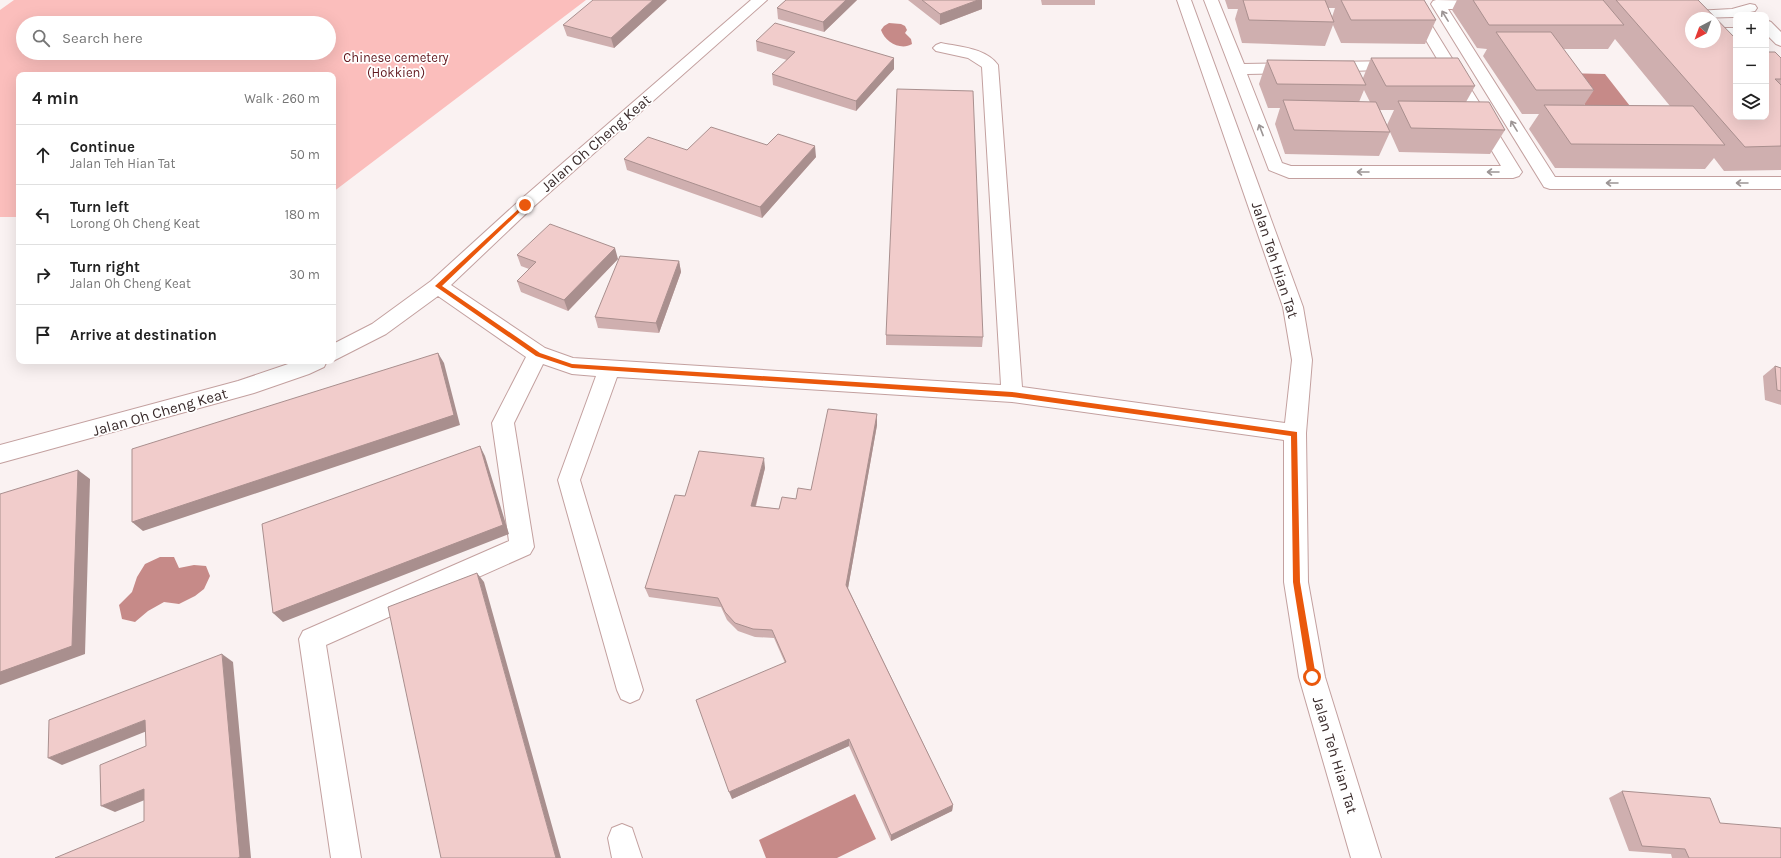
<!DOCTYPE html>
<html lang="en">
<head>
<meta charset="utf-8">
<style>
	:root { --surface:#fff; --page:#f2f2f2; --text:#222; --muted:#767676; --line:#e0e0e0 }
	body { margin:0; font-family:Karla,sans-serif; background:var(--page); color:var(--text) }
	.controls { position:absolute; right:12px; top:12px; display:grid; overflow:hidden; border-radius:8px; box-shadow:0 4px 16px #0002 }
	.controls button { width:36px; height:36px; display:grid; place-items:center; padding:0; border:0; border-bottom:1px solid var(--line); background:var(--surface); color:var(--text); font:20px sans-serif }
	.compass { position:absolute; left:1685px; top:12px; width:36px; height:36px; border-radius:50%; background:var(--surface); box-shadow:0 4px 16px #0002; rotate:221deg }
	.stop { position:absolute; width:12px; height:12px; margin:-9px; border:3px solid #ea580c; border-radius:50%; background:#fff }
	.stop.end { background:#ea580c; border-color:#fff; box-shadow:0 1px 4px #0008 }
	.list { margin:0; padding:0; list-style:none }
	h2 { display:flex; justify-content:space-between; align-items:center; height:52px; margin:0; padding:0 16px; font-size:17px }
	h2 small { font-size:13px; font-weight:400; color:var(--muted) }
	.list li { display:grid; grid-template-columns:26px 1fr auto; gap:12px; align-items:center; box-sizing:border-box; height:60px; padding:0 16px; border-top:1px solid var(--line) }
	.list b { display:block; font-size:15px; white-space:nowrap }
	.list p { margin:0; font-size:13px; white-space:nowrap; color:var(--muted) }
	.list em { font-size:13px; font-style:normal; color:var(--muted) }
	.icon { flex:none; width:22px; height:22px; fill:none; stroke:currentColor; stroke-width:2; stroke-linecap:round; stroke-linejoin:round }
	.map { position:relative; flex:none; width:1781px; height:858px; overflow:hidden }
	.search { position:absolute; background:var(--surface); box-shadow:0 4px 16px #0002; left:16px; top:16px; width:320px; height:44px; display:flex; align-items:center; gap:10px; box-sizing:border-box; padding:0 14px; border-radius:22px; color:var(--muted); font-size:15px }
	.panel { position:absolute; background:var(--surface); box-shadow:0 4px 16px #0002; left:16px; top:72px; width:320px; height:292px; border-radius:8px }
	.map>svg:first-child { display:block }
	.green { fill:#fbbebc; fill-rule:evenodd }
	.water { fill:#c68a88 }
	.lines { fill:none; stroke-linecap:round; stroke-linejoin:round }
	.minor-casing { stroke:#c3a09f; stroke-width:2 }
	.minor { fill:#fff; fill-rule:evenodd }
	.wall { fill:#cfafaf; fill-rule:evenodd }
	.shaded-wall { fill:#a98f8e }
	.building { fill:#f1cccb; stroke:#a98f8e; fill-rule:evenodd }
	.oneway { stroke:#9c9595 }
	.route { fill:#ea580c }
	.labels { text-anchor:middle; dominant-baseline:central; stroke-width:3.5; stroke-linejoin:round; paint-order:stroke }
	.far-park-label { font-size:13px; fill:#61181e; stroke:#fff }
	.street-label { font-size:15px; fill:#392b2b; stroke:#fff }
</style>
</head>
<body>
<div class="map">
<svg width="1781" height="858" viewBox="0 0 1781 858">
	<rect width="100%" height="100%" fill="#faf2f2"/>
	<path class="green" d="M14 0H586L333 192V75H19V217H0V10ZM23 23H329V53H23Z"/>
	<path class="water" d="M889 23 901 24 905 26 907 30 905 33 911 39 912 44C901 51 885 42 881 30L884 26Z
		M1562 73 1605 74 1637 115H1592Z
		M160 557H174L179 568 194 565 206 566 210 576 204 589 195 596 179 604 164 602 148 611 135 622 122 619 119 605 132 592 137 577 145 564Z
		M855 794 876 839 837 858H766L759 840Z"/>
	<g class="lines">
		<g class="minor-casing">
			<path id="minor" d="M751 0H767L531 209 451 285 545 348 573 358 1001 385 982 67 968 58 936 51 933 48 936 45 941 43C960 47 986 48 998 65L1022 387 1285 423 1292 360 1283 307 1177 0H1191L1303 307 1312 360 1306 433 1308 582 1325 677 1381 858H1351L1299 677 1284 582V440L1012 402 617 377 580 480 643 690 639 699 630 703 621 699 617 690 558 480 596 376 572 374 543 364 514 423 534 547 530 554 326 645 361 858H331L299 639 303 631 509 541 492 423 526 357 438 296 386 334 333 361V344L372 324 431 281 519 201Z
				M1204 0H1218L1244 64 1295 63 1301 65 1303 68 1301 71 1295 73 1247 74 1282 163 1291 166H1501L1402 0H1416L1522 172 1519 176 1513 178H1289L1269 170Z
				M1436 0 1484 1 1489 2 1491 5 1489 8 1484 9H1448L1555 177H1781V189H1550L1544 187 1431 4 1433 1Z
				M1750 4 1755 5 1757 8 1755 11 1736 15V17H1733L1698 18 1695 17 1693 14 1695 11 1732 9Z
				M1766 20 1771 22 1781 32V46L1776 44 1766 34Z
				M1721 28H1736V38L1716 36V30Z
				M1397 61 1403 63 1405 66 1403 69 1327 72 1321 70 1319 67 1321 64 1327 62Z
				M297 361H327L324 367 309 374 254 393 0 463V445L238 381Z
				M622 824 632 828 642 858H612L608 838 612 828Z"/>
		</g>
		<use href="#minor" class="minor"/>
	</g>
	<path class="wall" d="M667 0 614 48 567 36 563 25Z
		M786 0H857L824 32 778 19 777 8Z
		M908 0H982V9L940 25Z
		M1041 0H1095V5H1042Z
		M1225 0H1424L1436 20 1425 44 1341 43 1333 25 1325 46 1242 43 1235 19 1238 9H1228ZM1328 8H1335L1332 17Z
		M1457 0H1698L1736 117 1767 52 1781 58V170L1724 171 1714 158 1705 169 1555 168 1529 129 1539 114H1522L1483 56 1487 49 1477 48 1452 10ZM1615 39 1670 106 1584 105 1594 90 1563 49H1608Z
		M756 41 894 58V69L856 111 773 85 772 74 787 60 757 51Z
		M1371 58 1475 86 1466 102 1505 130 1490 154 1399 152 1390 132 1379 156 1285 154 1275 124 1280 108H1268L1259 84 1267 60 1363 78ZM1364 90 1370 102H1359ZM1380 110H1394L1387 125Z
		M767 145 816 157 762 218 627 170 624 159 687 150Z
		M517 255 618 259 568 311 521 292 517 281 529 269 521 266Z
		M679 261 681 272 659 333 598 328 595 317Z
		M886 335 983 337 982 347 886 345Z
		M1775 366 1781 368V405L1765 400 1763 376Z
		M877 414V425L848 588 953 805 952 811 891 841 849 746 732 799 785 663 774 638 755 637 738 631 727 620 721 607 649 597 645 588 685 496 765 468 756 506 779 509 811 490Z
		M1622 791 1720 823 1781 858H1672L1671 854 1629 851 1609 798Z"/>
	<path class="shaded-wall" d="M653 0H667L614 48 611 38Z
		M846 0H857L824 32 823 22Z
		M978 0H982V9L940 25V14Z
		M894 58V69L856 111V101Z
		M815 146 816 157 762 218 760 207Z
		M615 248 618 259 568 311 564 300Z
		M679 261 681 272 659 333 656 323Z
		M438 353 444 363 460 425 143 531 132 522Z
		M877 414V425L847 594 846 585Z
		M480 446 485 456 509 534 283 622 273 613Z
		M764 458 765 468 753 515 751 506Z
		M78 470 90 479 85 654 0 685V672Z
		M477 573 484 582 561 858H556Z
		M222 654 233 662 251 858H238Z
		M145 720 157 727 62 765 48 758Z
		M849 739V746L732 799 729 792Z
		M144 789 157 795 115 812 101 806Z
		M953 805 952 811 891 841V835Z"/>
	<path class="building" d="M593 0H653L611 38 563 25Z
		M786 0H846L823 22 777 8Z
		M922 0H978L940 14Z
		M1243 0H1325L1334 22 1249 20Z
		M1341 0H1424L1436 20H1351Z
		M1473 0H1603L1624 25H1489Z
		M1616 0H1698L1736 39V117H1766V51L1767 52H1775L1781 58V79H1775L1781 85V146L1745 147ZM1691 18H1715V42H1691Z
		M775 23 894 58 856 101 772 74 795 52 756 41Z
		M1496 32H1551L1594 90H1536Z
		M1371 58H1458L1475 86H1386Z
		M1267 60 1354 61 1366 85 1277 84Z
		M897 89 973 91 983 337 886 335Z
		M1283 100 1376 102 1390 132 1294 130Z
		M1398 101 1489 102 1505 130 1411 128Z
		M1544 105 1693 106 1725 145 1571 144Z
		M711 127 767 145 778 134 815 146 760 207 624 159 648 137 687 150Z
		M550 224 615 248 564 300 517 281 536 262 517 255Z
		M620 256 679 261 656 323 595 317Z
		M438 353 454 415 132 522V449Z
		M1775 366 1781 368V391L1777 390Z
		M828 409 877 414 846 585 953 805 891 835 849 739 729 792 696 700 786 662 772 630 753 629 735 623 725 612 718 598 645 588 675 495 685 496 699 451 764 458 751 506 779 509 782 497 796 499 798 488 811 490Z
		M480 446 503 525 273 613 262 524Z
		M78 470 72 646 0 672V494Z
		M477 573 556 858H441L388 607Z
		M222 654 240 857 238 858H55L144 821V789L101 806 100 765 146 746 145 720 48 758 49 720Z
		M1622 791 1710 798 1720 823 1781 828V858H1689L1685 849 1642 846Z"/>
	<defs><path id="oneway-shaft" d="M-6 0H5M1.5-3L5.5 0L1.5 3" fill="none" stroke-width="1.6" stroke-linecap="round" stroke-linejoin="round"/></defs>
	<g class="oneway">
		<use href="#oneway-shaft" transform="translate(1445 16) rotate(-122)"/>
		<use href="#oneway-shaft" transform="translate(1514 126) rotate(-122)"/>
		<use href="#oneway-shaft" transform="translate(1261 130) rotate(-111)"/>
		<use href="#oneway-shaft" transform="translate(1363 172) rotate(-180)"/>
		<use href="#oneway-shaft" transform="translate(1493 172) rotate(-180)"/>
		<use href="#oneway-shaft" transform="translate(1612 183) rotate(180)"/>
		<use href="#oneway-shaft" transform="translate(1742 183) rotate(180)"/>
	</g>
	<path class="route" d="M525 203 526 204V206L442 286 540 353 572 364 1012 392 1297 432 1300 582 1316 677 1315 680H1309L1308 677 1293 582 1291 436 1012 397 572 368 536 356 435 286Z"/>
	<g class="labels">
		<g class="far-park-label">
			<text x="396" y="57">Chinese cemetery<tspan x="396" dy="15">(Hokkien)</tspan></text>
		</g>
		<g class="street-label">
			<text transform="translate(596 143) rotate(-41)">Jalan Oh Cheng Keat</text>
			<text transform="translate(1275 260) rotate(72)">Jalan Teh Hian Tat</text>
			<text transform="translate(160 412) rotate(-16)">Jalan Oh Cheng Keat</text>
			<text transform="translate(1335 755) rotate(73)">Jalan Teh Hian Tat</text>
		</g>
	</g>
</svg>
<div class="controls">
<button>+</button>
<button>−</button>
<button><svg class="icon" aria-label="layers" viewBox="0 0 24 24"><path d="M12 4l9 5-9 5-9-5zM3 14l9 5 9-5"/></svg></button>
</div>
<svg class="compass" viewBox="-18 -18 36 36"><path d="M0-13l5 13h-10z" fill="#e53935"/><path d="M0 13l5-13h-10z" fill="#767676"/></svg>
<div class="stop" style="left:1312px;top:677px"></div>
<div class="stop end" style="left:525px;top:205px"></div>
<div class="search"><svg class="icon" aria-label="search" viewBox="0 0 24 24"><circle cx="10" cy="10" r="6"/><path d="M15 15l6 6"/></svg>Search here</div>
<section class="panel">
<h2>4 min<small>Walk · 260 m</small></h2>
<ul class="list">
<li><svg class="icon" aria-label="ahead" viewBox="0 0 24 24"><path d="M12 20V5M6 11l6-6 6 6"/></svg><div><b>Continue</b><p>Jalan Teh Hian Tat</p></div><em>50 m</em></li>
<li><svg class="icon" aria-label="left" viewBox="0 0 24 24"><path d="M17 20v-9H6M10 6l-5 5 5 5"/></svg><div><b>Turn left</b><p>Lorong Oh Cheng Keat</p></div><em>180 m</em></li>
<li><svg class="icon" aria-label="right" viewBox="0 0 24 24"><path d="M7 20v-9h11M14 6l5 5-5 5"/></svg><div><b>Turn right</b><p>Jalan Oh Cheng Keat</p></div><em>30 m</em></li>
<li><svg class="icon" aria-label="arrive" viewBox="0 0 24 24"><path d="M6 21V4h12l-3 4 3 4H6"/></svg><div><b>Arrive at destination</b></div></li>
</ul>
</section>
</div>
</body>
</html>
